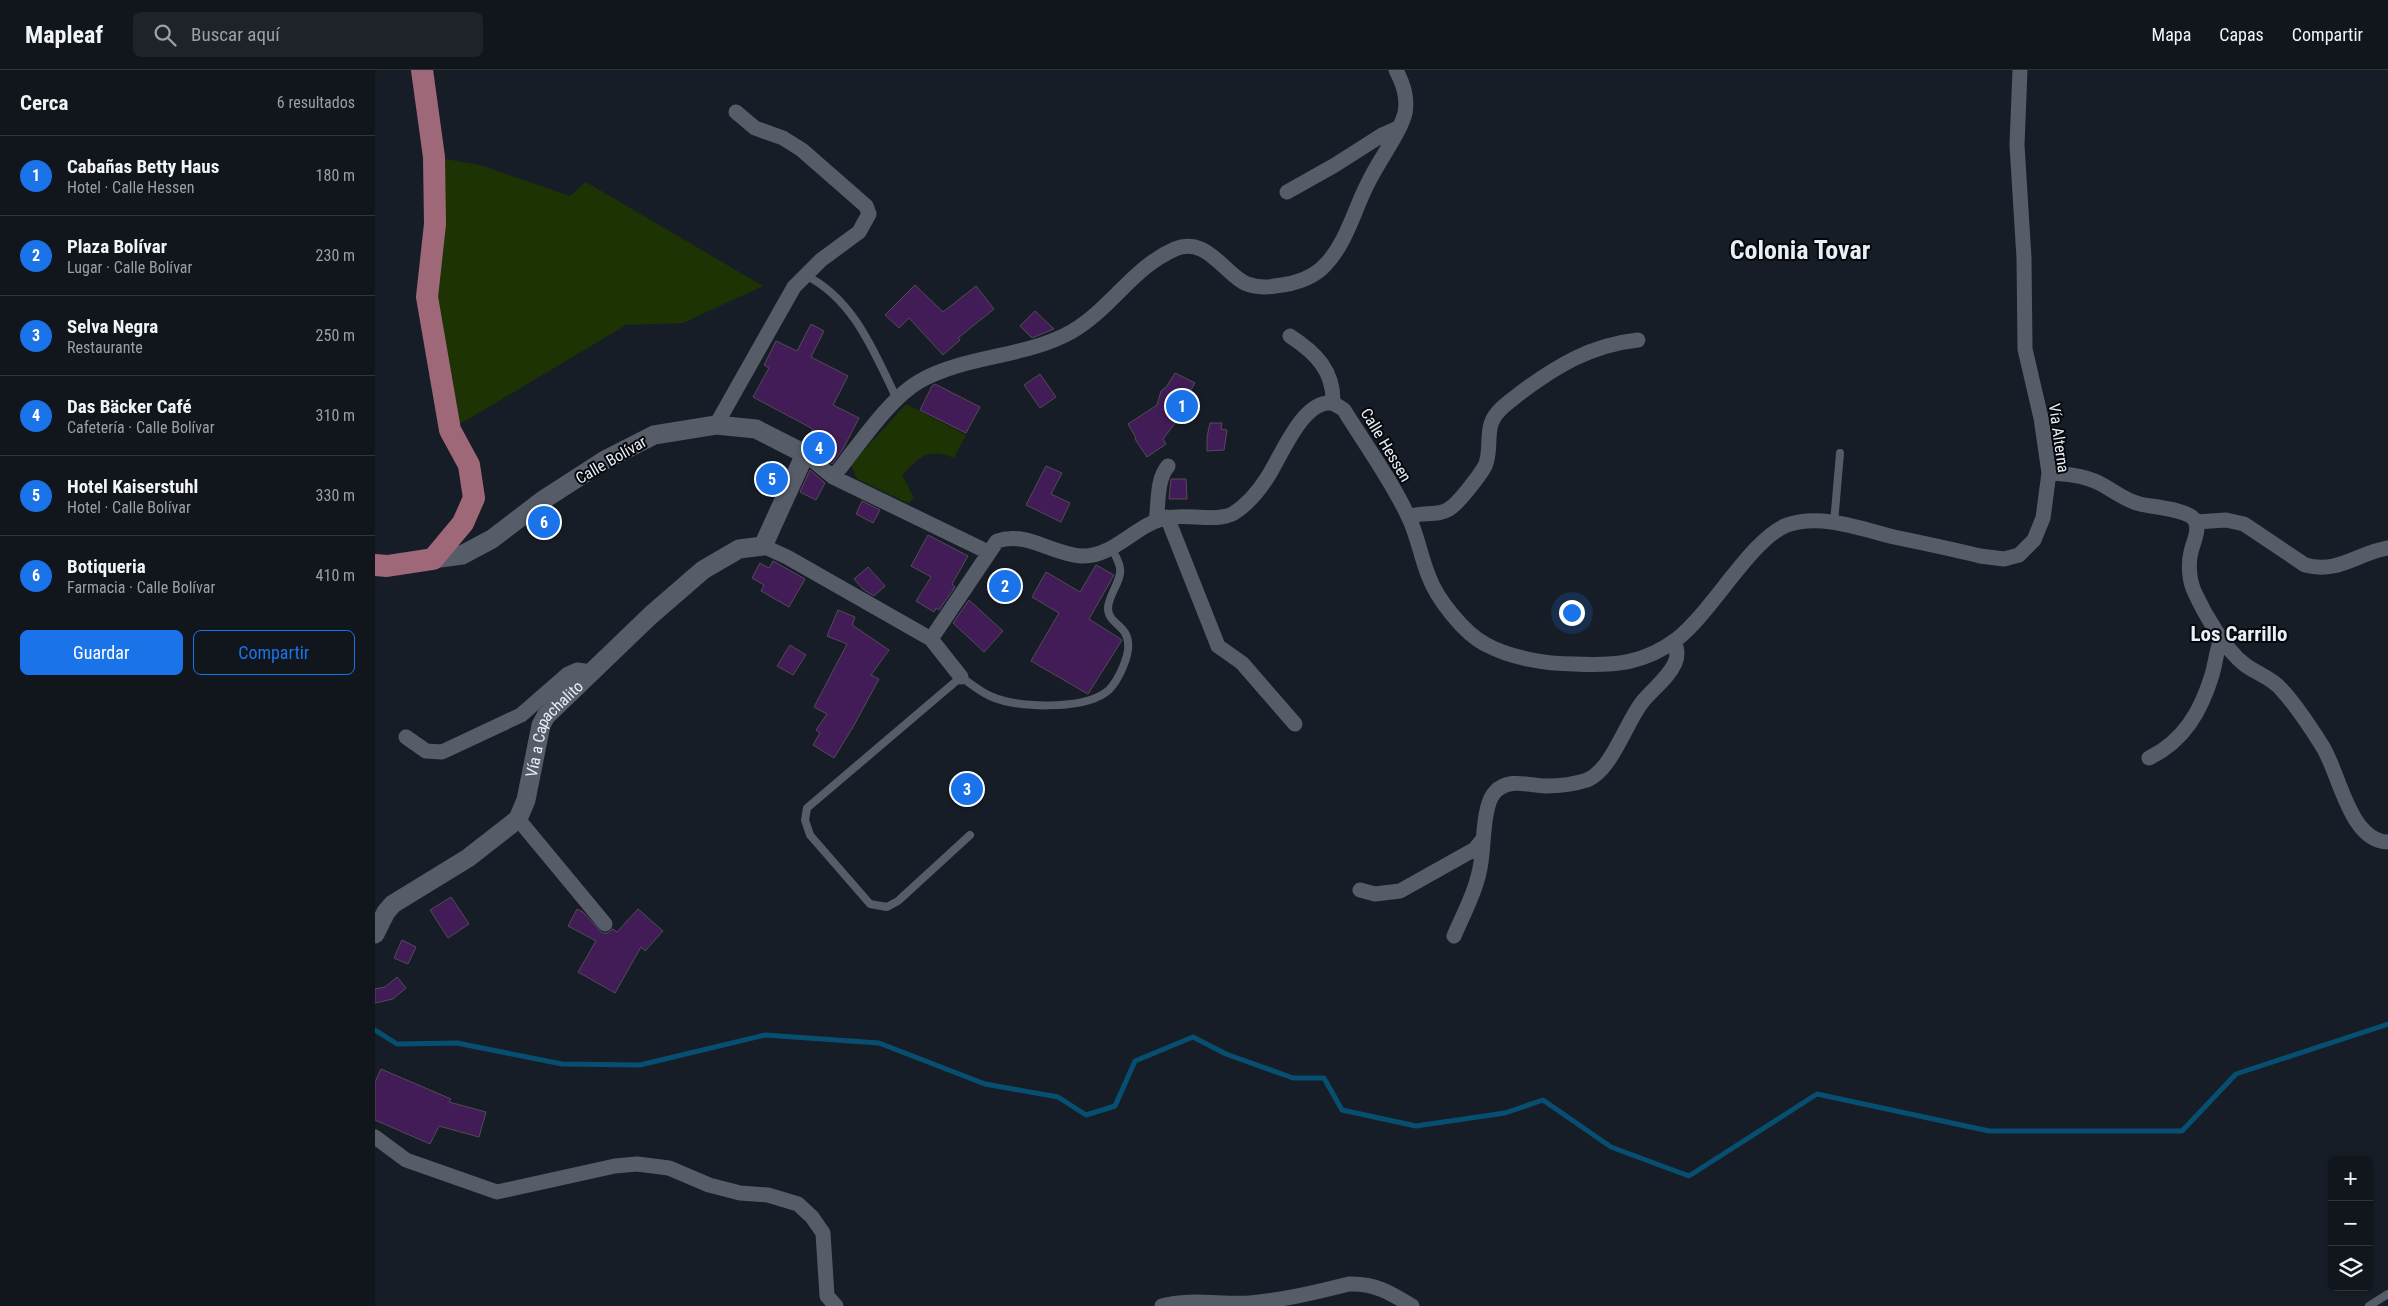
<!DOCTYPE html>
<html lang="es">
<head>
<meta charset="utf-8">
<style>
	:root { --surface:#11161d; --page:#1e232a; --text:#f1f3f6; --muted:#9c9fa4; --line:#30353b; --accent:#1a73e8 }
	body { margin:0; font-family:"Roboto Condensed",sans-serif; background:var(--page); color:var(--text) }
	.controls { position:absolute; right:15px; bottom:15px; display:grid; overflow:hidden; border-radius:8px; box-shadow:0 1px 4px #0004 }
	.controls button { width:45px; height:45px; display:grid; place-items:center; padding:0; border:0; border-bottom:1px solid var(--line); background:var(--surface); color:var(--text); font:25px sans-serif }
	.you { position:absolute; left:1196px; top:542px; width:18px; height:18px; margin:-12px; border:4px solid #fff; border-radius:50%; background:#1a73e8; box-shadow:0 0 0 8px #1a73e833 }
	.badge { display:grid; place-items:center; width:32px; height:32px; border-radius:50%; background:var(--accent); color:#fff; font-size:16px; font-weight:700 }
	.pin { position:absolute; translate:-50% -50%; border:2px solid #fff; box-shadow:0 1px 5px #0006 }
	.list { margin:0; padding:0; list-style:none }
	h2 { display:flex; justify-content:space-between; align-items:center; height:65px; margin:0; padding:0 20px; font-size:21px }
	h2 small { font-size:16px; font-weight:400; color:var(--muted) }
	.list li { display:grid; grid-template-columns:32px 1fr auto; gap:15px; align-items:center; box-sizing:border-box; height:80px; padding:0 20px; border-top:1px solid var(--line) }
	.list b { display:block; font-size:19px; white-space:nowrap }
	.list p { margin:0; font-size:16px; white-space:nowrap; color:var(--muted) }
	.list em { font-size:16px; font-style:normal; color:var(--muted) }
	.actions { display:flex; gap:10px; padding:15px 20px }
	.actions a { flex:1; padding:11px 0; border:1px solid var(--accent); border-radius:8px; text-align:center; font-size:18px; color:var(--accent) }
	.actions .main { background:var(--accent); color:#fff }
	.icon { flex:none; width:28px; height:28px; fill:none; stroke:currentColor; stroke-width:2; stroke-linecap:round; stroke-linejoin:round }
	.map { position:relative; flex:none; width:2013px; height:1236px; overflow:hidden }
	header { display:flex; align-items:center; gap:30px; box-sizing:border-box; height:70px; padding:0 25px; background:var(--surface); border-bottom:1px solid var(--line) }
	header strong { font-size:24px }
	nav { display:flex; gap:28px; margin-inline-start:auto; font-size:18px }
	.search { width:350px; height:45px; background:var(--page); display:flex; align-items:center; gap:12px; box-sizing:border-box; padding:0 18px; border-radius:8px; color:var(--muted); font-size:19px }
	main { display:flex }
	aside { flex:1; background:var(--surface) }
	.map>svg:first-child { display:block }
	.green { fill:#1d3303 }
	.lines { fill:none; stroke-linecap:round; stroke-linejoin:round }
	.stream { stroke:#064f70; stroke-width:5 }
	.building { fill:#421c56; stroke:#524b57 }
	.service { stroke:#565d69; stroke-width:8 }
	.minor { stroke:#565d69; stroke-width:15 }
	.tertiary { stroke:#565d69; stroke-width:19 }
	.primary { stroke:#9f6879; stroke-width:22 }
	.labels { text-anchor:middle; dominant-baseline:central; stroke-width:4; stroke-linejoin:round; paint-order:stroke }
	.street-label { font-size:16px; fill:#e9eef5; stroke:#05070c }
	.district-label { font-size:21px; font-weight:bold; fill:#e9eef5; stroke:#05070c }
	.town-label { font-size:26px; font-weight:bold; fill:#e9eef5; stroke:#05070c }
</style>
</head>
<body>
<header>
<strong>Mapleaf</strong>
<div class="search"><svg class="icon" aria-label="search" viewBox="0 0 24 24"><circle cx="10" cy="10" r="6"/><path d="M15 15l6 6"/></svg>Buscar aquí</div>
<nav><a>Mapa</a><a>Capas</a><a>Compartir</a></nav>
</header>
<main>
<aside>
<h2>Cerca<small>6 resultados</small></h2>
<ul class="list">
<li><span class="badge">1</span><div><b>Cabañas Betty Haus</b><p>Hotel · Calle Hessen</p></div><em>180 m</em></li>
<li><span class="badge">2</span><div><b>Plaza Bolívar</b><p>Lugar · Calle Bolívar</p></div><em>230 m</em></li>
<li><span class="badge">3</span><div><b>Selva Negra</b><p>Restaurante</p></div><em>250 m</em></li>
<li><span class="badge">4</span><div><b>Das Bäcker Café</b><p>Cafetería · Calle Bolívar</p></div><em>310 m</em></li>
<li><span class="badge">5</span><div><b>Hotel Kaiserstuhl</b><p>Hotel · Calle Bolívar</p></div><em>330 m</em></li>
<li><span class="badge">6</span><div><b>Botiqueria</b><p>Farmacia · Calle Bolívar</p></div><em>410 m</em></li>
</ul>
<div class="actions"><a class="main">Guardar</a><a>Compartir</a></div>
</aside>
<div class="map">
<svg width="2013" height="1236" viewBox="0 0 2013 1236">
	<rect width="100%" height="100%" fill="#171d27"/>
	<path class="green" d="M59 87 105 95 195 126 211 112 388 216 308 253 251 255 75 360 59 272Z
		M531 334 591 365 579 388C552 377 545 387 527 405L539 428 533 433 482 409 476 395Z"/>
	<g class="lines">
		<path class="stream" d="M0 960 22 974 82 973 187 994 265 995 390 965 504 973 610 1014 683 1027 711 1045 740 1036 760 991 818 967 851 984 918 1008H949L967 1040 1041 1056 1130 1043 1168 1030 1236 1077 1314 1106 1442 1024 1614 1061H1807L1861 1004 2013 954"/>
	</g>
	<path class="building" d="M540 215 568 242 601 216 619 239 583 268 585 270 568 285 534 248 524 258 510 245Z
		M660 241 679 259 657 268 645 256Z
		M436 254 449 261 436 287 473 306 458 335 484 348 468 379 457 394 432 372 438 359 378 327 394 298 389 295 401 271 422 281Z
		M800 303 820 313 803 342 807 344 788 369 791 374 772 387 760 369 761 368 753 354 782 335 786 321 792 316Z
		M665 304 681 327 665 338 649 315Z
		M560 314 605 337 591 363 545 340 557 316Z
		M835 353H847L846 359 852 360 849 380 832 381V367Z
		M671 396 687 403 676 424 695 433 686 452 651 435Z
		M435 400 450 413 441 430 425 422Z
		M796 409H811L812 429H794Z
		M487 431 505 440 498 453 481 444Z
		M553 465 593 486 577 514 580 517 564 540 561 538 559 542 541 531 556 507 536 496Z
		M398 491 430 509 414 537 386 521 389 515 377 508 385 493 394 498Z
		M721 495 739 505 714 549 747 570 713 624 656 591 684 543 657 527 671 502 705 522Z
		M493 497 510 516 499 526 489 520 479 509Z
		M594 530 628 561 609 582 578 553Z
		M463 540 480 547 477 555 514 580 496 605 504 609 478 657 459 688 438 675 445 663 441 660 452 644 439 637 472 574 452 566Z
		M415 575 431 585 418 605 402 596Z
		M76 827 94 854 73 868 55 840Z
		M202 839 208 842 227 863H232L238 859 242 862 263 839 288 861 270 881 266 877 240 923 203 902 221 871 193 856Z
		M27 870 41 877 33 894 19 888Z
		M22 907 31 918 18 929 0 933V919L10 917Z
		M6 999 76 1029 74 1032 111 1042 104 1067 64 1056 55 1074 0 1050V1012Z"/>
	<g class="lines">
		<path class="service" d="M430 205C479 229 499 282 522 329
			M1459 453 1465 383
			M595 765 523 831 512 837 495 834 435 765 430 750 432 738 586 607C595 613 604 621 615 626 641 638 705 640 730 623 741 616 751 593 753 580 756 554 733 556 733 538 734 523 747 511 745 498 744 491 739 483 736 477
			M1994 1236 2013 1224"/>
		<path class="minor" d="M912 122 960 95 1007 65 1025 57
			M915 266C941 283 959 301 958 333
			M341 355 419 217 446 190 484 162 494 144 491 136 427 80 408 68 380 58 361 42
			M430 384 458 407 613 482
			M1674 403C1690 404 1707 405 1722 412 1737 419 1748 430 1765 434 1778 437 1811 439 1819 449 1826 459 1818 472 1816 482 1813 494 1814 511 1820 523 1830 545 1850 579 1869 594 1880 603 1896 607 1906 619 1921 635 1934 655 1946 674 1964 699 1973 771 2013 772
			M458 407C482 378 513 329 545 311 591 285 649 288 696 262 735 240 758 197 800 179 828 167 845 196 865 210 874 217 889 218 900 216 919 214 939 208 951 194 972 172 980 137 994 111 1003 92 1026 61 1030 43 1033 27 1028 14 1021 0
			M792 447 843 576 867 593 920 654
			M1034 447C1047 441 1062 447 1074 439 1083 434 1105 405 1110 396 1116 383 1112 367 1116 354 1120 341 1134 332 1144 324 1181 296 1216 275 1263 270
			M781 451C784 434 781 410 793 396
			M1821 452 1851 450 1869 454 1930 495C1964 504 1982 483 2013 478
			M388 476 412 487 556 569 586 607
			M556 569 622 471C652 461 676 484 706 486 738 488 761 454 791 448 810 443 843 453 859 443 873 434 883 422 892 408 905 389 927 330 956 333 960 334 965 337 969 340 990 374 1017 411 1034 448 1043 467 1046 488 1054 507 1062 529 1089 563 1110 574 1135 588 1171 594 1199 594 1239 596 1269 594 1302 569 1337 542 1376 469 1412 455 1445 443 1487 459 1519 467 1548 473 1577 479 1605 486L1629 489 1644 485 1659 470 1668 448 1674 403 1666 348 1650 279 1649 188 1642 75 1645 0
			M31 667 51 681 67 682 146 645 193 604 202 600 216 602
			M1774 688C1809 671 1826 641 1837 605 1841 592 1841 580 1847 567
			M143 749 230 854
			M985 820 1000 824 1025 821 1100 779 1108 769
			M1079 866C1089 843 1103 817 1106 792 1109 774 1108 734 1120 722 1134 707 1154 716 1171 716 1184 716 1200 714 1212 710 1237 700 1251 652 1268 631 1279 618 1293 608 1300 593 1303 586 1302 578 1299 571
			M0 1067 31 1090 122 1122 240 1096 262 1094 294 1098 334 1115 365 1123 393 1125 423 1134 437 1147 448 1163 452 1226 461 1236
			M787 1236C815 1228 846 1235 875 1233 909 1230 942 1222 974 1214 1000 1213 1016 1223 1037 1236"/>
		<path class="tertiary" id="s1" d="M0 864 11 842 18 834 93 788 143 749 151 730 166 655 171 646 276 545 328 500 364 479 388 476 430 384 381 359 341 355 279 365 230 390 168 430 117 469 87 485 58 489"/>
		<path class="primary" d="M0 495 12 496 58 489 88 453 99 428 94 395 75 360 52 227 60 154 59 87 47 0"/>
	</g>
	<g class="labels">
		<g class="street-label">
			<text transform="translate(1684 368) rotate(82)">Vía Alterna</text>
			<text transform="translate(1011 375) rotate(59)">Calle Hessen</text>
			<text transform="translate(236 390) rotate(-30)">Calle Bolívar</text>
			<text stroke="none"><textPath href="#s1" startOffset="286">Vía a Capachalito</textPath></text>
		</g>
		<g class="district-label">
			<text x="1864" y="564">Los Carrillo</text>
		</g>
		<g class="town-label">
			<text x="1425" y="180">Colonia Tovar</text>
		</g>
	</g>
</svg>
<div class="controls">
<button>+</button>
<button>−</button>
<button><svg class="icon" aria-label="layers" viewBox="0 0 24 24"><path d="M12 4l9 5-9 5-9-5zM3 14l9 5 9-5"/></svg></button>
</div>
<div class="you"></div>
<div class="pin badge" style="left:807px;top:336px">1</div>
<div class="pin badge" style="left:630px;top:516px">2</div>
<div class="pin badge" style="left:592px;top:719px">3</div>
<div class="pin badge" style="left:444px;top:378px">4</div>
<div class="pin badge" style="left:397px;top:409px">5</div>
<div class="pin badge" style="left:169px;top:452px">6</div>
</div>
</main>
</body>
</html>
